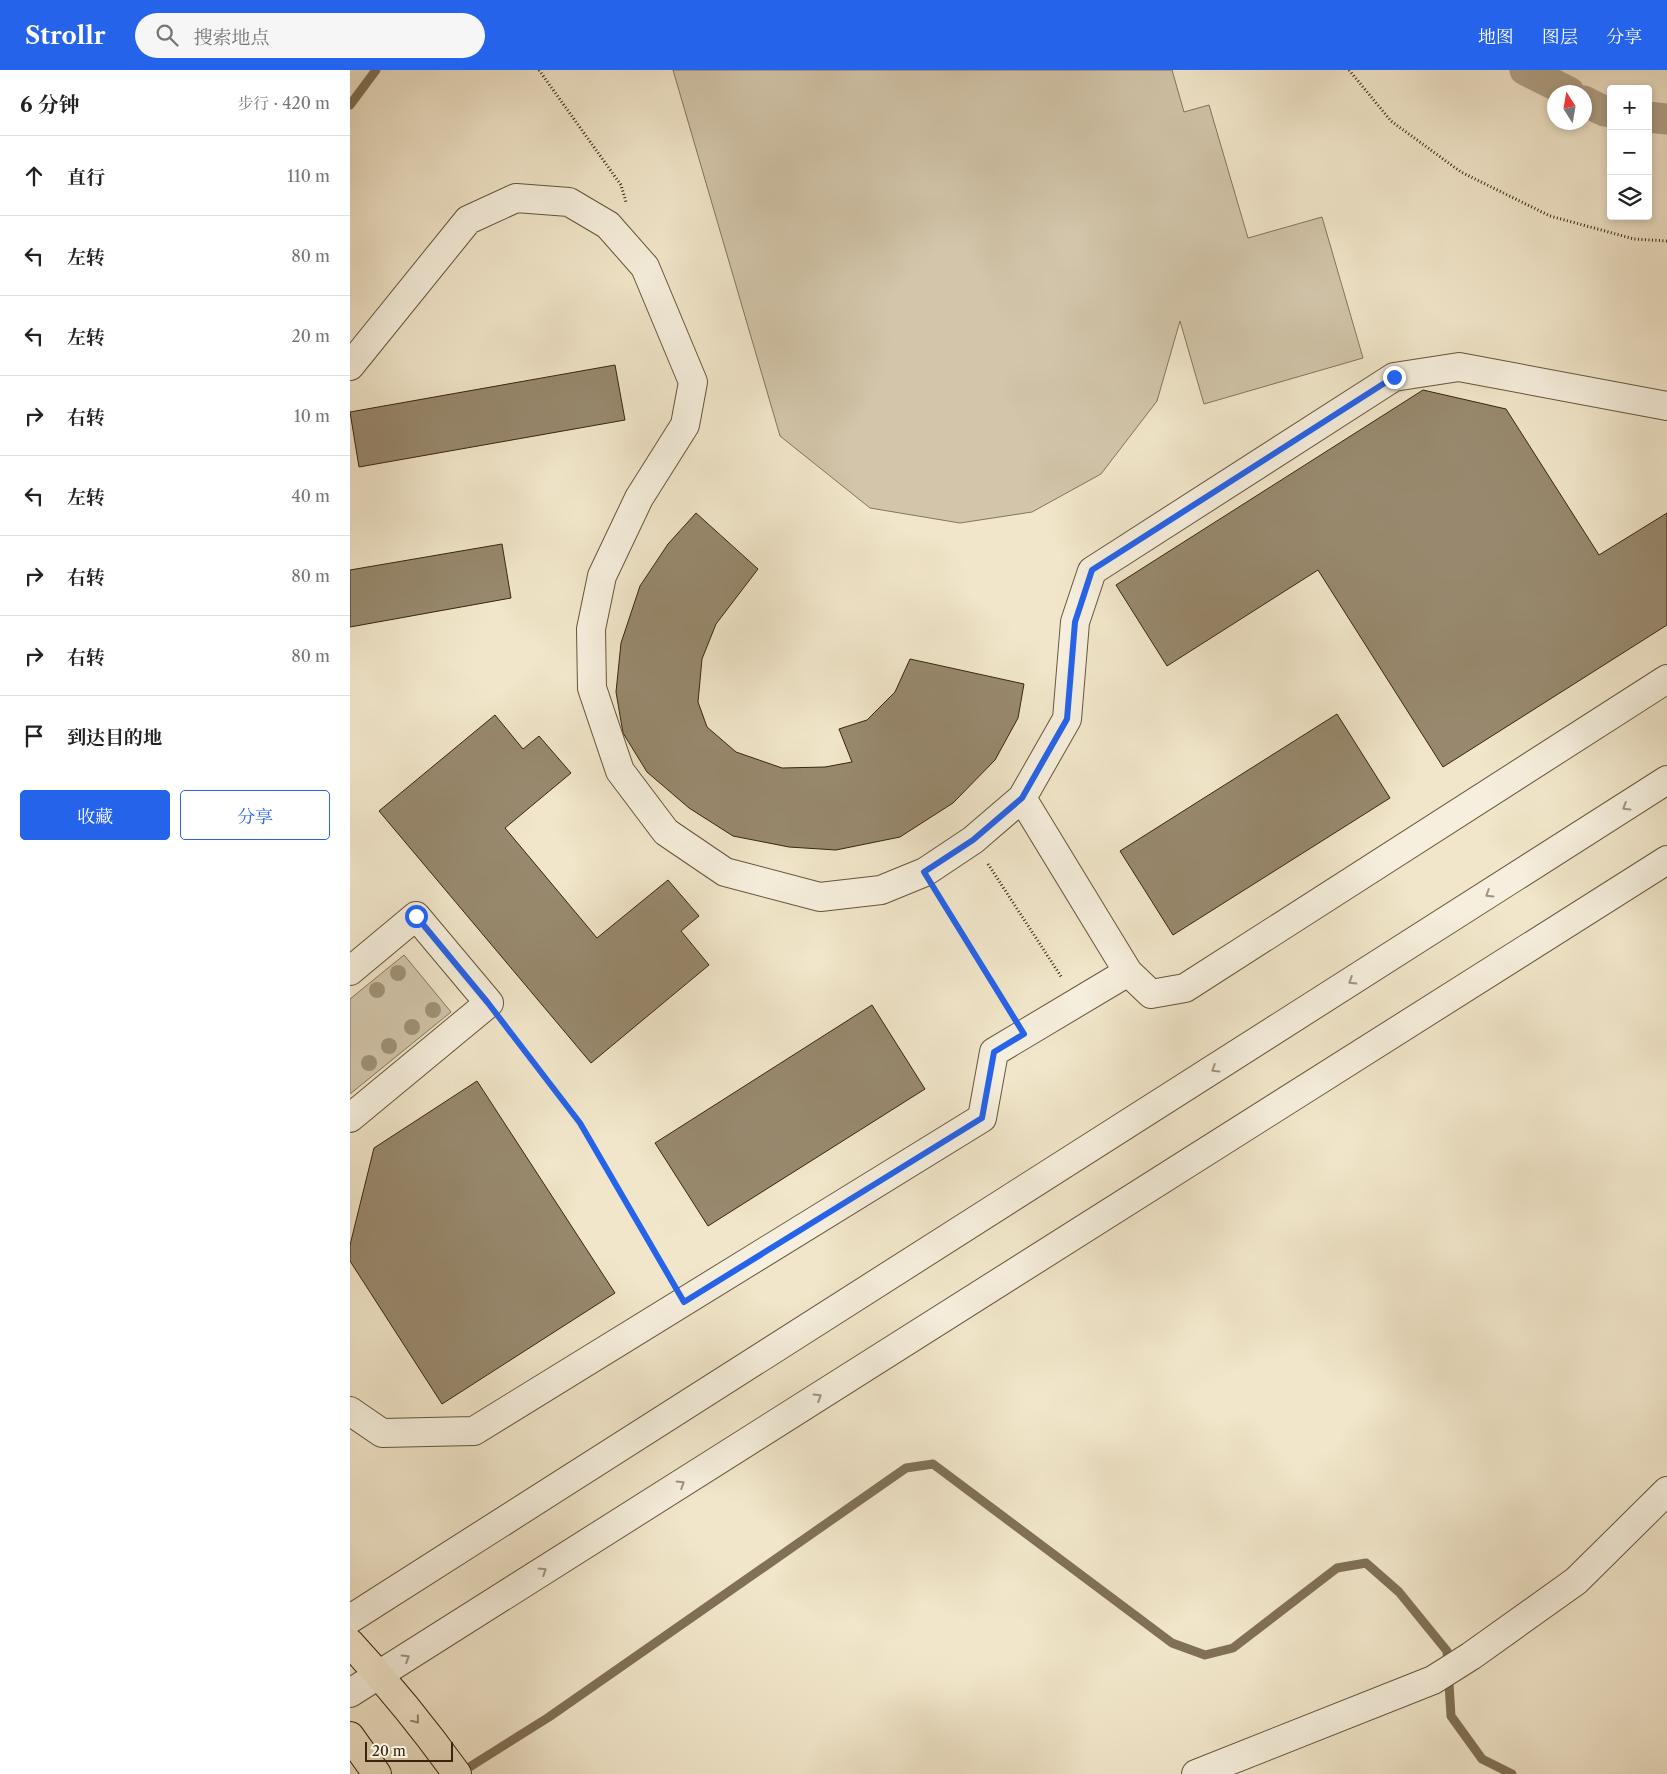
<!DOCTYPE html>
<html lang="zh">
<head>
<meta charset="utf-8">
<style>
	:root { --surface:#fff; --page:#f6f6f6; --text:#222; --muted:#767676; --line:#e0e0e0; --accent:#2563eb }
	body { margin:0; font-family:"Libre Caslon Text","Noto Serif SC",serif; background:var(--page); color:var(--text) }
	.controls { position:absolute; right:15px; top:15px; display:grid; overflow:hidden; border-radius:5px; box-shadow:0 2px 8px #0003 }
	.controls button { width:45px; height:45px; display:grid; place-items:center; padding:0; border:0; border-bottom:1px solid var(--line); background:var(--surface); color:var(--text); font:25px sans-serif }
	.compass { position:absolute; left:1197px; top:15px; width:45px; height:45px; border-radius:50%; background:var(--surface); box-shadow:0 2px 8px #0003; rotate:349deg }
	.scale { position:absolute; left:15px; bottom:12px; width:88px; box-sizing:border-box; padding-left:5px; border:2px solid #38250b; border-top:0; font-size:14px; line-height:18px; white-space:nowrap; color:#38250b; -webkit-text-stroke:4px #f6efdd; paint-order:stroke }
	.stop { position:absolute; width:15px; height:15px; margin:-11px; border:4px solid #2563eb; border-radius:50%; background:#fff }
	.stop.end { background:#2563eb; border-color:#fff; box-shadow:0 1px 5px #0008 }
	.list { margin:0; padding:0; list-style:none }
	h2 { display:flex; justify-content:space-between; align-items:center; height:65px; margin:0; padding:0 20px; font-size:21px }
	h2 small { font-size:16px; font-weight:400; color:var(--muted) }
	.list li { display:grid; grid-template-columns:32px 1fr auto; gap:15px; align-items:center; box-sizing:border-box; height:80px; padding:0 20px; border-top:1px solid var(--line) }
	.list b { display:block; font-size:19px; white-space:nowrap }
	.list em { font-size:16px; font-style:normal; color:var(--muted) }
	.actions { display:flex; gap:10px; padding:15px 20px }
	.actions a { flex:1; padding:11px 0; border:1px solid var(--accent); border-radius:5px; text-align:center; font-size:18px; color:var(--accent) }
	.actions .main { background:var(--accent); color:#fff }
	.icon { flex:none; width:28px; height:28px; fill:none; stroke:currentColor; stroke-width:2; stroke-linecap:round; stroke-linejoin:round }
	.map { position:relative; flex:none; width:1317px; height:1704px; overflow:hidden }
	header { display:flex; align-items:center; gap:30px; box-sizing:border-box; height:70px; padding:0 25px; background:var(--accent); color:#fff }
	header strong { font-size:24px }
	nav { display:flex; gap:28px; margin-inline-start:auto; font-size:18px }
	.search { width:350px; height:45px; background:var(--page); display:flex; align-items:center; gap:12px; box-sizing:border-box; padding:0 18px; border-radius:28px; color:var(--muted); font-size:19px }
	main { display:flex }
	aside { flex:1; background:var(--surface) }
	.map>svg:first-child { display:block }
	.green { fill:#d2c5aa; stroke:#85755a }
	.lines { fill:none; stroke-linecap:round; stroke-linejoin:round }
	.stream { stroke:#817157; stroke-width:9 }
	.canal { stroke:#b2a489; stroke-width:31 }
	.building { fill:#98896e; stroke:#38250b }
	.minor-casing { stroke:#66553b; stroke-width:30 }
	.major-casing { stroke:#38250b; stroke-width:30 }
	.path { stroke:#38250b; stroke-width:3; stroke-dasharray:1 2.5; stroke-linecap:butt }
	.minor { stroke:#f6efdd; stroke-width:28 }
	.major { stroke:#f1e6ca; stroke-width:28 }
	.tree { fill:#a09277 }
	.oneway { stroke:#a0947e }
	.oneway2 { stroke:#94866a }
	.route { stroke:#2563eb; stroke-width:6 }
</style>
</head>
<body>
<header>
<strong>Strollr</strong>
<div class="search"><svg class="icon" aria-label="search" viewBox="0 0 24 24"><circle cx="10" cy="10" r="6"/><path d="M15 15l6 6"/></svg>搜索地点</div>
<nav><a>地图</a><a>图层</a><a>分享</a></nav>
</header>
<main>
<aside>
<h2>6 分钟<small>步行 · 420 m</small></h2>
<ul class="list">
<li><svg class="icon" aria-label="ahead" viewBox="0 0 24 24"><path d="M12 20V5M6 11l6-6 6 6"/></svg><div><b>直行</b></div><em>110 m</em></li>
<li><svg class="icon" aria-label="left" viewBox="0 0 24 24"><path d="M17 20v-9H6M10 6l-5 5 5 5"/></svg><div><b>左转</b></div><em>80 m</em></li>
<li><svg class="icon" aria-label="left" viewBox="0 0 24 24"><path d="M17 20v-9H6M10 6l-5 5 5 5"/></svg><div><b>左转</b></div><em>20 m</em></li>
<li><svg class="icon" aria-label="right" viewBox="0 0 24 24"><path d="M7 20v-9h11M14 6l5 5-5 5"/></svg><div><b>右转</b></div><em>10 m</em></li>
<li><svg class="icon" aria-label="left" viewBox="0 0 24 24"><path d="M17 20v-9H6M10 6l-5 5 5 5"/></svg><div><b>左转</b></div><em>40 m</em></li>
<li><svg class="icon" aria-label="right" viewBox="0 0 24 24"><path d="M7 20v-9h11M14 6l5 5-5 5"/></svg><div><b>右转</b></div><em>80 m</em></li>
<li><svg class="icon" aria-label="right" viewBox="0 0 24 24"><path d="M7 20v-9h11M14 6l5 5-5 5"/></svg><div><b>右转</b></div><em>80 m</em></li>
<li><svg class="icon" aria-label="arrive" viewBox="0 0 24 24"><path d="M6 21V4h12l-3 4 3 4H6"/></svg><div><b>到达目的地</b></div></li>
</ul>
<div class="actions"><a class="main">收藏</a><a>分享</a></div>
</aside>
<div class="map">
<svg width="1317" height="1704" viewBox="0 0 1317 1704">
	<rect width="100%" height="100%" fill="#f1e6ca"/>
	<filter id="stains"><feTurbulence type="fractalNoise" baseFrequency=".004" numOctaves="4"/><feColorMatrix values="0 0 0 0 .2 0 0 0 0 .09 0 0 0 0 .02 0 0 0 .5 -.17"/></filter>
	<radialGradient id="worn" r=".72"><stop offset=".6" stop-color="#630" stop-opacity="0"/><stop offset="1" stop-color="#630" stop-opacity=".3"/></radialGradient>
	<path class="green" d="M323 0H822L834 42 859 35 898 168 972 147 1013 288 854 334 830 251 807 331 751 404 682 442 610 453 520 438 430 366Z
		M54 885 101 942 0 1024V929Z"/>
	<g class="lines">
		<path class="stream" d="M0 35 26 0
			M110 1703 199 1647 556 1398 583 1394 822 1573 855 1585 883 1578 987 1498 1016 1493 1049 1522 1097 1581 1101 1646 1132 1689 1162 1704"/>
		<path class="canal" d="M1175 0 1219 22
			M1234 31 1254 41 1261 42
			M1298 47 1317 49"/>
	</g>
	<path class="building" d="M265 295 275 350 9 397 0 342Z
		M1073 320 1156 339 1249 485 1317 443V555L1093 697 968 500 817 596 766 515Z
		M346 443 408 499 366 554 352 589 348 632 357 657 386 682 432 698 475 697 502 692 489 659 517 650 545 622 560 589 674 614 668 648 645 690 603 733 550 767 486 780 439 777 383 766 339 738 297 702 273 663 266 622 271 573 290 516 318 474Z
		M152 474 161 528 0 557V500Z
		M987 644 1040 728 823 865 770 781Z
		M145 645 173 679 189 666 221 703 155 758 247 868 318 810 349 846 331 861 359 895 241 993 29 741Z
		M522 935 575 1019 358 1156 305 1073Z
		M127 1011 265 1223 92 1334 0 1191V1175L24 1078Z"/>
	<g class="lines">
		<g class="minor-casing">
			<path id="minor" d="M0 296 118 150 166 128 219 132 258 155 295 197 343 312 335 355 289 428 252 506 241 559 242 618 270 701 316 762 375 802 470 827 531 820 575 802 623 770 672 728 717 649 725 552 742 501 1044 307 1109 297 1317 336
				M672 728 778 902
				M0 901 66 846 139 933 0 1048
				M0 1341 32 1363 124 1361 632 1048 644 982 778 902 801 924 835 918 1317 609
				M0 1549 1317 710
				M0 1623 1317 790
				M846 1704 1083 1610 1121 1586 1226 1511 1317 1421"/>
		</g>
		<g class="major-casing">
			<path id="major" d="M0 1573C38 1614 74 1658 107 1704
				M0 1666 27 1704"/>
		</g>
		<path class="path" d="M189 0 271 115 276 132
			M999 0 1041 51 1111 102 1200 146 1284 169 1317 171
			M638 794 712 908
			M589 826 660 940
			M156 956 230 1053 320 1207"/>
		<use href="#minor" class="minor"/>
		<use href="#major" class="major"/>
	</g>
	<g class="tree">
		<circle cx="48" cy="903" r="8"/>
		<circle cx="27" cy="920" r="8"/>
		<circle cx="83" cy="940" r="8"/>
		<circle cx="62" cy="957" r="8"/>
		<circle cx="39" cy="976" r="8"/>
		<circle cx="19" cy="993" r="8"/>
	</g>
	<defs><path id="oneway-chevron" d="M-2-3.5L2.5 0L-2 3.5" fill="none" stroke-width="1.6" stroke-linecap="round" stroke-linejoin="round" transform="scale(1.25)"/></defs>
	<g class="oneway">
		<use href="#oneway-chevron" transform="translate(1276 737) rotate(148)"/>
		<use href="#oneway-chevron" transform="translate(1139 824) rotate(148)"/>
		<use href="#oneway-chevron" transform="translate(1002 911) rotate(148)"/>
		<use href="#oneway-chevron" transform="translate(865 999) rotate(148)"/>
		<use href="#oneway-chevron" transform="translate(468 1327) rotate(-32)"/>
		<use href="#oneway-chevron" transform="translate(331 1414) rotate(-32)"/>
		<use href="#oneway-chevron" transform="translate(193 1501) rotate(-32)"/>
		<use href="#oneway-chevron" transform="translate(56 1588) rotate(-32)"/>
	</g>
	<use class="oneway2" href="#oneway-chevron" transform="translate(66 1650) rotate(51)"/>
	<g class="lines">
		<path class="route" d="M66 846 138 933 230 1053 334 1232 632 1048 644 982 674 964 574 802 623 770 672 728 717 649 725 552 742 500 1044 307"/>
	</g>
	<rect width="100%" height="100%" filter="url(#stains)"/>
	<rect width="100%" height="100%" fill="url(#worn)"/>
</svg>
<div class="controls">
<button>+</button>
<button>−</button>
<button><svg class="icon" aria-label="layers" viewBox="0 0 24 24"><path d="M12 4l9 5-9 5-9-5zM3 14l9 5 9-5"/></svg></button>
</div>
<svg class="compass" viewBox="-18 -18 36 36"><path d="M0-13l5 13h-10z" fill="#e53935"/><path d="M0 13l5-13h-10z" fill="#767676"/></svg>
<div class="scale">20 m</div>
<div class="stop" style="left:66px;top:846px"></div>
<div class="stop end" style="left:1044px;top:307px"></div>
</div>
</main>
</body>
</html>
